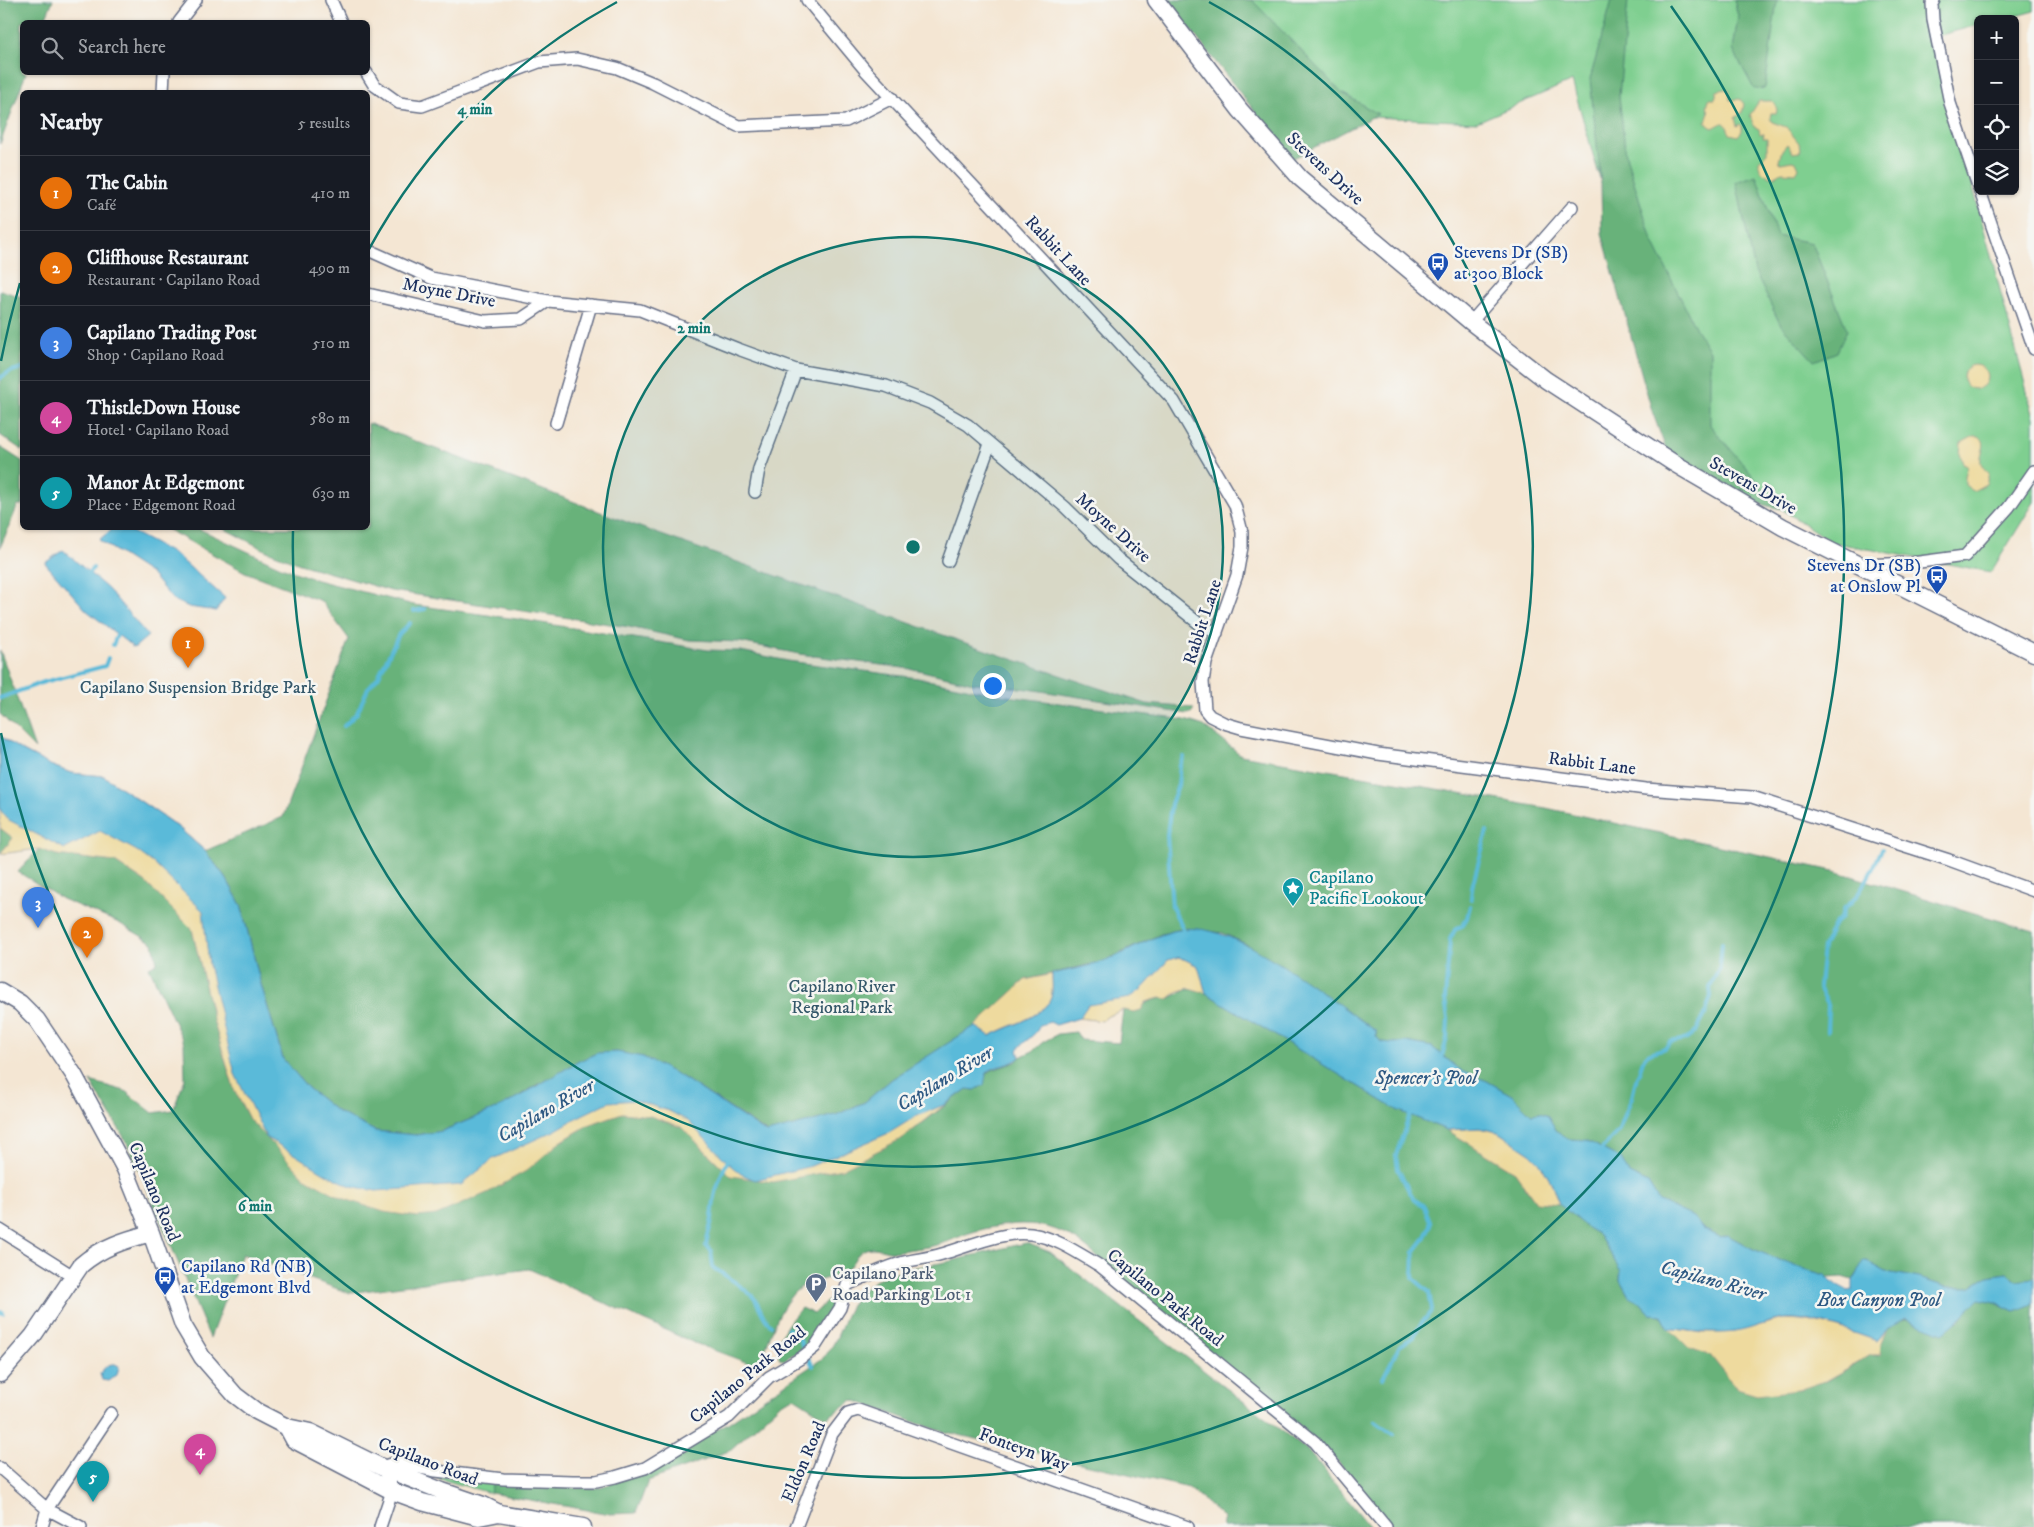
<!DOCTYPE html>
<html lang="en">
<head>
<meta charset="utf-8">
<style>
	:root { --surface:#171b24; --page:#20242c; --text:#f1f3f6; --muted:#9ea1a6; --line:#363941; --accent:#d690ce }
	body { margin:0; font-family:"IM FELL DW Pica",serif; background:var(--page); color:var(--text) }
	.controls { position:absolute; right:15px; top:15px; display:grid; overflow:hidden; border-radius:8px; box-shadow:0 1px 4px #0004 }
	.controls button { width:45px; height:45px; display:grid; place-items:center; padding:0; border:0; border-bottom:1px solid var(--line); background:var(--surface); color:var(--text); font:25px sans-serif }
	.you { position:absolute; left:992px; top:685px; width:18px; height:18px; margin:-12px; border:4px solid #fff; border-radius:50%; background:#1a73e8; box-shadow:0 0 0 8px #1a73e833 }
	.badge { display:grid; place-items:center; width:32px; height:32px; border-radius:50%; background:var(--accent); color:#fff; font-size:16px; font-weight:700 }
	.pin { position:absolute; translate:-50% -41px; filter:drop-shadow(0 1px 2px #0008) }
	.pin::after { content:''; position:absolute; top:26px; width:18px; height:15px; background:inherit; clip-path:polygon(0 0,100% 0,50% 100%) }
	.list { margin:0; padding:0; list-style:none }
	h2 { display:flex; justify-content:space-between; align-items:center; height:65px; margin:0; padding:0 20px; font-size:21px }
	h2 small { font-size:16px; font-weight:400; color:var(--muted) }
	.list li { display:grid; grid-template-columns:32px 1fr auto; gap:15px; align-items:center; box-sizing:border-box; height:75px; padding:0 20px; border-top:1px solid var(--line) }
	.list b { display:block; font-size:19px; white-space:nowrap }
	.list p { margin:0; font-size:16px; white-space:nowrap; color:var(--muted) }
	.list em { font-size:16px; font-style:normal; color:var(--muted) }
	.icon { flex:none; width:28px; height:28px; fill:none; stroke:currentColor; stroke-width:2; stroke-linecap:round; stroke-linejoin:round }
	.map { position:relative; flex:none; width:2034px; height:1527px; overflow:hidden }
	.search { position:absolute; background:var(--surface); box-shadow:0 1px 4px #0004; left:20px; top:20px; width:350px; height:55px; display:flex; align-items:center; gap:12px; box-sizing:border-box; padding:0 18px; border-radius:8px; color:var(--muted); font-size:19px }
	.panel { position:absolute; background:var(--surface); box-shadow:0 1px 4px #0004; left:20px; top:90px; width:350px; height:440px; border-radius:8px }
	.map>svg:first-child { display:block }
	.green { fill:#7fcf90; stroke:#4d7f77 }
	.forest { fill:#67b27a; stroke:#41706c }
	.sand { fill:#eeda9e; stroke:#84847e }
	.water { fill:#5abad9; stroke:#3a749c }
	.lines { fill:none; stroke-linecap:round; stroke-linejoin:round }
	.stream { stroke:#5abad9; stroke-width:4 }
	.street-casing { stroke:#676f87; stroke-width:14 }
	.secondary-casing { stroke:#676f87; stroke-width:19 }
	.street { stroke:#fff; stroke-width:11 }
	.secondary { stroke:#fff; stroke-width:16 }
	.ring { fill:none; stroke:#0f766e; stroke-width:2.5 }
	.labels { text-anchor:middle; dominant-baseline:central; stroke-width:5; stroke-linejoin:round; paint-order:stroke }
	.street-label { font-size:18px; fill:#1b2f5e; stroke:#f6f6f2 }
	.transit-label { font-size:18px; fill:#164399; stroke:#f6f6f2; text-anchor:start }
	.park-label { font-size:18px; fill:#34576a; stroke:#f6f6f2 }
	.culture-label { font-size:18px; fill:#0d838f; stroke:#f6f6f2; text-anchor:start }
	.service-label { font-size:18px; fill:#4e5e75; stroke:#f6f6f2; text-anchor:start }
	.water-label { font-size:19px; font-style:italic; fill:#2e5983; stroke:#f6f6f2 }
	.centre { fill:#0f766e; stroke:#f6f6f2; stroke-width:2.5 }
	.ring-label { font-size:15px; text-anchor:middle; font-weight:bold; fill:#0f766e; stroke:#f6f6f2; stroke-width:5; stroke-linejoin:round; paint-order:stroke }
</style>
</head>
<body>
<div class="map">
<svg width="2034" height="1527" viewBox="0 0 2034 1527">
	<rect width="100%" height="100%" fill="#f6f6f2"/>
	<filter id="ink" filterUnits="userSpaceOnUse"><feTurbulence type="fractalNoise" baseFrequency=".02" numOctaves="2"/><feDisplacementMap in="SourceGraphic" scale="10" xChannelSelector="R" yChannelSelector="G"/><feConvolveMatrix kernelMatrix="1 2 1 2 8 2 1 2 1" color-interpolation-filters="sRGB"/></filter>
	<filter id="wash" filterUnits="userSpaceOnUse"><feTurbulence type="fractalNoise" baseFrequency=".0096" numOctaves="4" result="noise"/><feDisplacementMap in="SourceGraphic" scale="20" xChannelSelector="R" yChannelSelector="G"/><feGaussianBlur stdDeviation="1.12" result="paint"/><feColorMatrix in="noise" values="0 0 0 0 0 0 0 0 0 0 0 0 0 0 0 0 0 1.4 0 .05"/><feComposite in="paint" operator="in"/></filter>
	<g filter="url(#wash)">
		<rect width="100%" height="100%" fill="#f4e6d3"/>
		<path class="green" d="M1167 0H2034V11L2005 19H1978V25L1933 37 2034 418V502L1991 572 1831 542 1674 437 1572 81 1477 122 1372 117Z
			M426 1475 493 1482 490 1493Z"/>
		<path class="forest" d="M0 0H53L44 22H22V72L26 73 0 144Z
			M1167 0H1252L1342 93 1378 114 1292 159Z
			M1612 0H1628L1619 96 1626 156 1652 240 1696 329 1710 351V425L1781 509 1760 504 1667 452 1652 411 1602 233 1601 184 1590 79Z
			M1734 0H1777L1765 88 1754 89 1733 50 1738 16Z
			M1756 175 1777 236 1812 243 1847 330 1837 352 1814 361 1780 324 1755 272 1736 182Z
			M0 290 22 297V450L0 435Z
			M368 423 653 532 994 653 1147 704 1193 708V712L1188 714 1028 689 973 683 918 670 799 654 740 642 689 640 629 627 391 591 300 564 267 551 223 528H368Z
			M0 447 22 461V505H18L0 548Z
			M165 528H197L281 567 317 580 414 605 517 619 708 650 741 651 788 661 918 678 1000 695 1185 720 1204 726 1241 755 1546 808 1838 872 2034 931V1278L2016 1280 2007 1273 1988 1276 1970 1287H1946L1919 1278 1886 1272 1866 1261 1853 1280 1843 1277 1828 1278 1825 1275 1794 1266 1753 1249 1727 1235 1720 1237 1703 1229 1693 1217 1659 1201 1648 1183 1629 1174 1621 1159 1586 1140 1567 1139 1556 1130 1548 1116 1540 1113 1531 1114 1513 1096 1487 1081 1463 1072 1432 1047 1406 1042 1394 1043 1381 1042 1376 1036V1031L1283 966 1248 945 1223 933 1186 928 1161 934 1104 961 1025 980 975 1026 892 1079 865 1102 836 1115 768 1133 682 1077 643 1057 538 1084 503 1106 442 1131 416 1135 375 1131 336 1111 308 1088 283 1059 260 981 241 905 226 878 205 851 283 817 349 639 321 601 245 572Z
			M0 650 35 749 0 714Z
			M0 828 13 838 0 854Z
			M39 849 57 855 115 862 145 882 192 929 214 1023 234 1089 249 1119 305 1177 342 1198 559 1143 588 1125 622 1113 650 1116 681 1127 731 1176 903 1138 967 1089 975 1090 987 1074 992 1070 1016 1062 1020 1057 1033 1051 1043 1042 1058 1034 1076 1032 1081 1040 1119 1043 1123 1010 1134 1012C1142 1006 1148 1001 1158 999 1162 998 1166 999 1170 998 1188 989 1185 987 1206 993L1397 1110 1447 1130 1515 1172 1536 1202 1559 1204 1586 1227 1598 1234 1621 1271 1620 1280 1629 1296 1640 1302 1651 1314 1662 1315 1669 1328 1689 1348 1710 1355 1737 1389 1826 1381 1871 1355 1878 1356C1880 1347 1882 1333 1889 1326 1903 1313 1940 1320 1959 1321L1967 1310 1980 1299 1996 1302 2015 1311 2034 1304V1527H1391L1339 1463 1117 1278C1095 1253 1072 1230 1037 1225 1018 1222 995 1226 976 1231 963 1234 950 1242 937 1245 925 1248 912 1249 899 1251 888 1254 879 1245 866 1249 855 1252 854 1266 843 1272 826 1282 807 1278 792 1295 776 1313 767 1345 759 1367L692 1342 529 1269 349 1293 242 1254 210 1338 128 1144 90 1081 125 1091 153 1113 173 1110 185 1079 184 1043 149 967 157 963 153 943 119 923 62 899 18 872Z
			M1026 1243 1050 1252 1308 1451 1370 1527H1222L1224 1518 1189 1488 937 1430 853 1400 827 1418 794 1397 781 1403 729 1451 648 1481 636 1513 610 1514 490 1493 493 1482 565 1488H596L617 1482 728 1423 823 1358C841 1341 842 1312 860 1293 886 1265 929 1268 963 1258 985 1253 1005 1247 1026 1243Z
			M830 1298 833 1301 834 1307 809 1344 784 1360 780 1359C772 1341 790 1321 801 1308L814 1314Z"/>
		<path class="sand" d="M1725 89H1729L1730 100 1740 99 1744 104 1742 113 1735 118 1737 126 1740 124 1742 126V131L1738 136 1730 134C1724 120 1726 121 1713 128L1709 126 1706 122 1709 112 1707 106 1709 99H1715L1717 91Z
			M1759 101H1772L1775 104 1777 110 1776 113H1771L1770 118 1772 122 1786 127 1799 143 1800 152 1793 153 1787 144 1782 150 1779 161 1781 163 1792 161 1797 163 1799 168 1796 173 1782 172 1774 177C1765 175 1758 171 1759 161L1767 153V138H1763L1764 134H1760L1759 129 1753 126V121L1750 115Z
			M1963 377a12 12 0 1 1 24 0a12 12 0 1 1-24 0Z
			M1974 436H1979C1991 445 1975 456 1983 467 1984 469 1987 471 1989 473L1986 484 1973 491 1965 485V476L1968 466 1966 464H1963L1960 454 1961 443Z
			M0 736 21 750 50 765 71 773 104 776 178 827 205 851 226 878 241 905 260 981 283 1059 308 1088 336 1111 375 1131 416 1135 442 1131 503 1106 579 1061 597 1053 617 1052 643 1057 682 1077 768 1133 836 1115 865 1102 892 1079 946 1104 903 1138 842 1169 773 1182 731 1176 681 1127 650 1116 622 1113 588 1125 559 1143 526 1171 487 1193 436 1215 418 1217 384 1212 342 1198 304 1177 249 1119 234 1089 214 1023 192 929 145 882 115 862 57 855 39 849 0 854 13 838 0 828Z
			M1180 957 1198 966 1206 993 1189 988 1177 992 1168 999 1160 998 1146 1002 1141 1010 1134 1012 1123 1010 1108 1016 1102 1021 1079 1018 1088 1005 1143 988 1168 960Z
			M1052 974C1052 982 1054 995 1049 1002 1036 1020 1008 1025 990 1036L975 1026 1025 980Z
			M1479 1128 1498 1132 1530 1153 1540 1163 1552 1184 1559 1204 1536 1202 1515 1172 1447 1130Z
			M1783 1319C1814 1319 1847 1330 1877 1341L1888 1327 1881 1342 1880 1355H1871L1825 1381 1798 1390 1757 1395 1737 1389 1710 1355 1689 1348 1669 1328 1703 1333 1734 1332Z"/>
		<path class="water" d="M113 528H125L176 555 225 598 216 611 189 607 173 600 151 574 99 540Z
			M63 550 108 589 148 636 134 648 86 610 45 563Z
			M0 736 21 750 50 765 71 773 104 776 178 827 205 851 226 878 241 905 260 981 283 1059 308 1088 336 1111 375 1131 416 1135 442 1131 503 1106 579 1061 597 1053 617 1052 643 1057 682 1077 767 1133 836 1115 865 1102 892 1079 975 1026 990 1036C1008 1026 1036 1020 1049 1002 1054 995 1052 982 1052 974 1069 970 1087 967 1104 961 1131 952 1155 932 1185 929 1237 922 1332 1001 1376 1031V1036L1381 1042 1394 1043 1406 1042 1432 1047 1463 1072 1487 1081 1513 1096 1531 1114 1540 1113 1548 1116 1556 1130 1567 1139 1586 1140 1621 1159 1629 1174 1648 1183 1659 1201 1693 1217 1703 1229 1720 1237 1727 1235 1753 1249 1794 1266 1825 1275 1832 1282 1847 1290 1853 1289V1280C1859 1274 1859 1268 1863 1261H1866L1886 1272 1919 1278 1946 1287H1970L1988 1276 2007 1273 2016 1280 2034 1278V1304L2015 1311 1996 1302 1980 1299C1967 1310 1957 1323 1943 1333L1905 1318 1889 1327 1877 1341C1853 1332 1808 1316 1783 1319 1767 1321 1751 1330 1734 1332 1712 1335 1691 1331 1669 1328L1662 1315 1651 1314 1640 1302 1629 1296 1620 1280 1621 1271 1598 1234 1586 1227 1559 1204 1552 1184 1540 1163 1530 1153 1498 1132 1479 1128 1447 1130 1397 1110 1206 993 1198 966 1180 957 1168 960 1143 988 1130 998 1088 1005 1079 1018 1056 1025 1050 1022 1040 1025C1034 1039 1024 1039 1018 1050L1020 1057C1012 1066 993 1065 987 1073 985 1076 985 1082 984 1085L975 1090 967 1089 946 1104 915 1117 889 1133 811 1166 755 1180 741 1174 730 1165 688 1121 669 1111 635 1100 609 1102 582 1115 556 1130 493 1159 461 1185 376 1191 351 1186 326 1174 266 1137 235 1074 209 965 203 911 153 863 137 851 100 831 65 849 7 819 0 809Z
			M115 1364 119 1366 117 1375 108 1381 102 1380 100 1374C103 1369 108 1363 115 1364Z"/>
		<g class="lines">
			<path class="stream" d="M0 378 9 372 22 368
				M89 572 93 568
				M414 611 425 609
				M113 645 117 635
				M0 698 44 682 105 666 108 658
				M344 726 357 713 368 688 378 677 399 634 410 623
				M1184 757 1180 765 1178 785 1171 804 1167 835 1172 907 1185 933
				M1471 899 1472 887 1487 831
				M1827 1031 1828 1005 1819 987 1823 947 1834 924 1842 917 1845 907C1858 901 1876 863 1882 849
				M1441 1060 1447 1038 1448 1019 1445 999 1450 939 1456 928 1462 926 1467 918 1470 906
				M1600 1151 1619 1130 1632 1097 1637 1076C1642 1069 1641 1058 1648 1054 1657 1048 1663 1053 1670 1042L1687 1039 1697 1030 1705 1015 1711 996 1710 988 1720 966 1722 943
				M729 1158C719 1177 713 1197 712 1218 711 1227 707 1236 706 1246L711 1250 713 1268C724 1274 747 1290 754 1298 761 1307 761 1317 771 1325
				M0 1312 3 1313
				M788 1329 798 1336 803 1347
				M809 1359 813 1366
				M1383 1378 1400 1345 1414 1337 1416 1331 1432 1310 1429 1292 1413 1278 1414 1252 1424 1239 1430 1226V1221L1424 1206 1415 1200 1409 1191 1398 1169 1396 1155 1411 1111
				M1376 1421 1394 1435"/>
		</g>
	</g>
	<g filter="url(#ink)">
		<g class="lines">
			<g class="street-casing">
				<path id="street" d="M331 0 341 22
					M807 0 866 71 1174 401 1235 505 1242 532V547L1237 575 1206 663 1203 682 1205 710 1210 716 1224 723 1241 728 1378 754 1646 789 1752 797 1949 860 2034 891
					M1934 0 1932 4 1933 20 1950 103 1978 186
					M179 22 196 0
					M366 72 374 85 399 103 422 106 539 62 577 59 617 68 653 83 738 126 846 121 892 98
					M163 92 164 72
					M1980 191 2034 349
					M368 250 431 278 548 301 640 310 738 349 796 370 886 386 930 403 968 425 1065 507 1118 559 1202 626 1217 633
					M368 294 485 321 521 319 548 301
					M1471 322 1572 207
					M556 423 591 305
					M755 492 759 469 796 370
					M948 561 990 444
					M1862 565 1912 563 1965 556 2009 507 2034 471
					M0 1230 73 1276
					M0 1468 47 1509 111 1413
					M42 1527 47 1509 81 1527
					M380 1527 392 1491 390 1481 381 1467 394 1463 436 1471 503 1479 573 1481H596L615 1477 645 1468 729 1417 769 1377 801 1358 815 1347 840 1308 847 1285C866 1276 884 1268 904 1262 917 1259 929 1258 942 1254 967 1247 1005 1230 1031 1234 1057 1238 1078 1253 1100 1266L1315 1442 1386 1527
					M796 1527 832 1434 848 1413 858 1410 1188 1527"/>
			</g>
			<g class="secondary-casing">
				<path id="secondary" d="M1156 0 1240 110 1300 178 1471 322 1546 380 1672 462 1783 527 2034 653
					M0 991 20 1003 37 1020 74 1075 125 1169 151 1233 183 1325 202 1357 235 1395 256 1411 287 1427 310 1432 381 1467 442 1491 483 1505 499 1513
					M0 1374 33 1336 81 1265C102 1247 125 1240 151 1233
					M287 1427 294 1440 392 1491 422 1502 479 1517 499 1513 583 1527"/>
			</g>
			<use href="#street" class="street"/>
			<use href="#secondary" class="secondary"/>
		</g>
	</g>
	<circle cx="913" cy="547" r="310" fill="#0f766e" fill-opacity=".12"/>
	<g class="ring">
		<circle cx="913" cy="547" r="310"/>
		<path d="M368 251A620 620 0 0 1 617 2M1209 2A620 620 0 1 1 293 531"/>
		<path d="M1 361A931 931 0 0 1 20 283M1671 6A931 931 0 1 1 1 733"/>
	</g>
	<defs>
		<g id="bus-pin" transform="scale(1.125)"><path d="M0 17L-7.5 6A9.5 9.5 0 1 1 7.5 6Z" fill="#1a4fb4" stroke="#f6f6f2"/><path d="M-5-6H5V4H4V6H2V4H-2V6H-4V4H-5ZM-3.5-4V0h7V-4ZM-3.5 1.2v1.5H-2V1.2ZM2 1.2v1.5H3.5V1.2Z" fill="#fff"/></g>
		<g id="sight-pin" transform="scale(1.125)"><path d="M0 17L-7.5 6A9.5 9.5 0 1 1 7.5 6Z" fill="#0f9aa8" stroke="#f6f6f2"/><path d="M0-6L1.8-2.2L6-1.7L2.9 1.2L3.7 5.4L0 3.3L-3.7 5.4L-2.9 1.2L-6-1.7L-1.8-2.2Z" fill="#fff"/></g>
		<g id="parking-pin" transform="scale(1.125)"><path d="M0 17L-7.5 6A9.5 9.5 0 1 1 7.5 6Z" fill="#5c6f8a" stroke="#f6f6f2"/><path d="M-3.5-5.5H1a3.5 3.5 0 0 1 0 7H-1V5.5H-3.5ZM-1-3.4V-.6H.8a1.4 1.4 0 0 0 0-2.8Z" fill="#fff"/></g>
	</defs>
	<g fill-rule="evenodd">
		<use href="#bus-pin" x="1438" y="263"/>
		<use href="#bus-pin" x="1937" y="576"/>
		<use href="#sight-pin" x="1293" y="888"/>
		<use href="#bus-pin" x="165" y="1277"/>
		<use href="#parking-pin" x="816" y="1284"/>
	</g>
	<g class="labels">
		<g class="street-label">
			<text transform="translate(1325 169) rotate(43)">Stevens Drive</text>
			<text transform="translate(1058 251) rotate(47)">Rabbit Lane</text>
			<text transform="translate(449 293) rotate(11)">Moyne Drive</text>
			<text transform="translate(1753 486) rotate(30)">Stevens Drive</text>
			<text transform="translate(1113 528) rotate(42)">Moyne Drive</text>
			<text transform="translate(1203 622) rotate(-72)">Rabbit Lane</text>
			<text transform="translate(1592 764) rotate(7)">Rabbit Lane</text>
			<text transform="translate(154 1192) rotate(67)">Capilano Road</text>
			<text transform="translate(1165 1298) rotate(39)">Capilano Park Road</text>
			<text transform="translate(748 1375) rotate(-39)">Capilano Park Road</text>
			<text transform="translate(1024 1450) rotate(20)">Fonteyn Way</text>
			<text transform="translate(428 1462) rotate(21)">Capilano Road</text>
			<text transform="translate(804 1462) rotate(-67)">Eldon Road</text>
		</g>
		<g class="transit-label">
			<text x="1454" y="253">Stevens Dr (SB)<tspan x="1454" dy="21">at 300 Block</tspan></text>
			<text x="1921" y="566" text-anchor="end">Stevens Dr (SB)<tspan x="1921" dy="21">at Onslow Pl</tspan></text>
			<text x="181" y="1267">Capilano Rd (NB)<tspan x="181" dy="21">at Edgemont Blvd</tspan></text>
		</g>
		<g class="park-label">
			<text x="198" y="688">Capilano Suspension Bridge Park</text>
			<text x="842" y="987">Capilano River<tspan x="842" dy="21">Regional Park</tspan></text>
		</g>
		<g class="culture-label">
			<text x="1309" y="878">Capilano<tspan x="1309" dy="21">Pacific Lookout</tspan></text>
		</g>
		<g class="service-label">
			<text x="832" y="1274">Capilano Park<tspan x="832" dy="21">Road Parking Lot 1</tspan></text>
		</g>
		<g class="water-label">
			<text x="1426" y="1078">Spencer's Pool</text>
			<text transform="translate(945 1079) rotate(-31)">Capilano River</text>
			<text transform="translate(546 1111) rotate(-30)">Capilano River</text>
			<text transform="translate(1713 1281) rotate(15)">Capilano River</text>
			<text x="1879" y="1300">Box Canyon Pool</text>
		</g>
	</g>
	<circle cx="913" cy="547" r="8" class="centre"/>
	<g class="ring-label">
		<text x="475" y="114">4 min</text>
		<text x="694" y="333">2 min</text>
		<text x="255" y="1211">6 min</text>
	</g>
</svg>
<div class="controls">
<button>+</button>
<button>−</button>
<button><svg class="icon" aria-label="locate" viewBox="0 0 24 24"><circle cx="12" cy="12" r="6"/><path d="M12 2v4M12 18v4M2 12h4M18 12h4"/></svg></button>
<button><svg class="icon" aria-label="layers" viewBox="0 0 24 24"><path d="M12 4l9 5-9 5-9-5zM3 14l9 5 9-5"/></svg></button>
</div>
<div class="you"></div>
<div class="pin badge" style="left:188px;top:668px;background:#e8710a">1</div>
<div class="pin badge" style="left:87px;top:958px;background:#e8710a">2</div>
<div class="pin badge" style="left:38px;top:928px;background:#3f7fe0">3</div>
<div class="pin badge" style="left:200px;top:1475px;background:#d1479c">4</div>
<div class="pin badge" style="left:93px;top:1502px;background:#0f9aa8">5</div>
<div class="search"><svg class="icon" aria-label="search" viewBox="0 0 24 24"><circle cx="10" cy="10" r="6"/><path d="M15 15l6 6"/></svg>Search here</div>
<section class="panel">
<h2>Nearby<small>5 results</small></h2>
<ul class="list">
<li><span class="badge" style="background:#e8710a">1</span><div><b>The Cabin</b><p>Café</p></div><em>410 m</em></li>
<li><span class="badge" style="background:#e8710a">2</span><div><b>Cliffhouse Restaurant</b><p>Restaurant · Capilano Road</p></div><em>490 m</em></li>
<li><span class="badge" style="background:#3f7fe0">3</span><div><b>Capilano Trading Post</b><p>Shop · Capilano Road</p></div><em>510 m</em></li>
<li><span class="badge" style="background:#d1479c">4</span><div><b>ThistleDown House</b><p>Hotel · Capilano Road</p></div><em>580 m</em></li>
<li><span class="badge" style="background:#0f9aa8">5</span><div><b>Manor At Edgemont</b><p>Place · Edgemont Road</p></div><em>630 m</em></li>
</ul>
</section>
</div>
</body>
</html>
